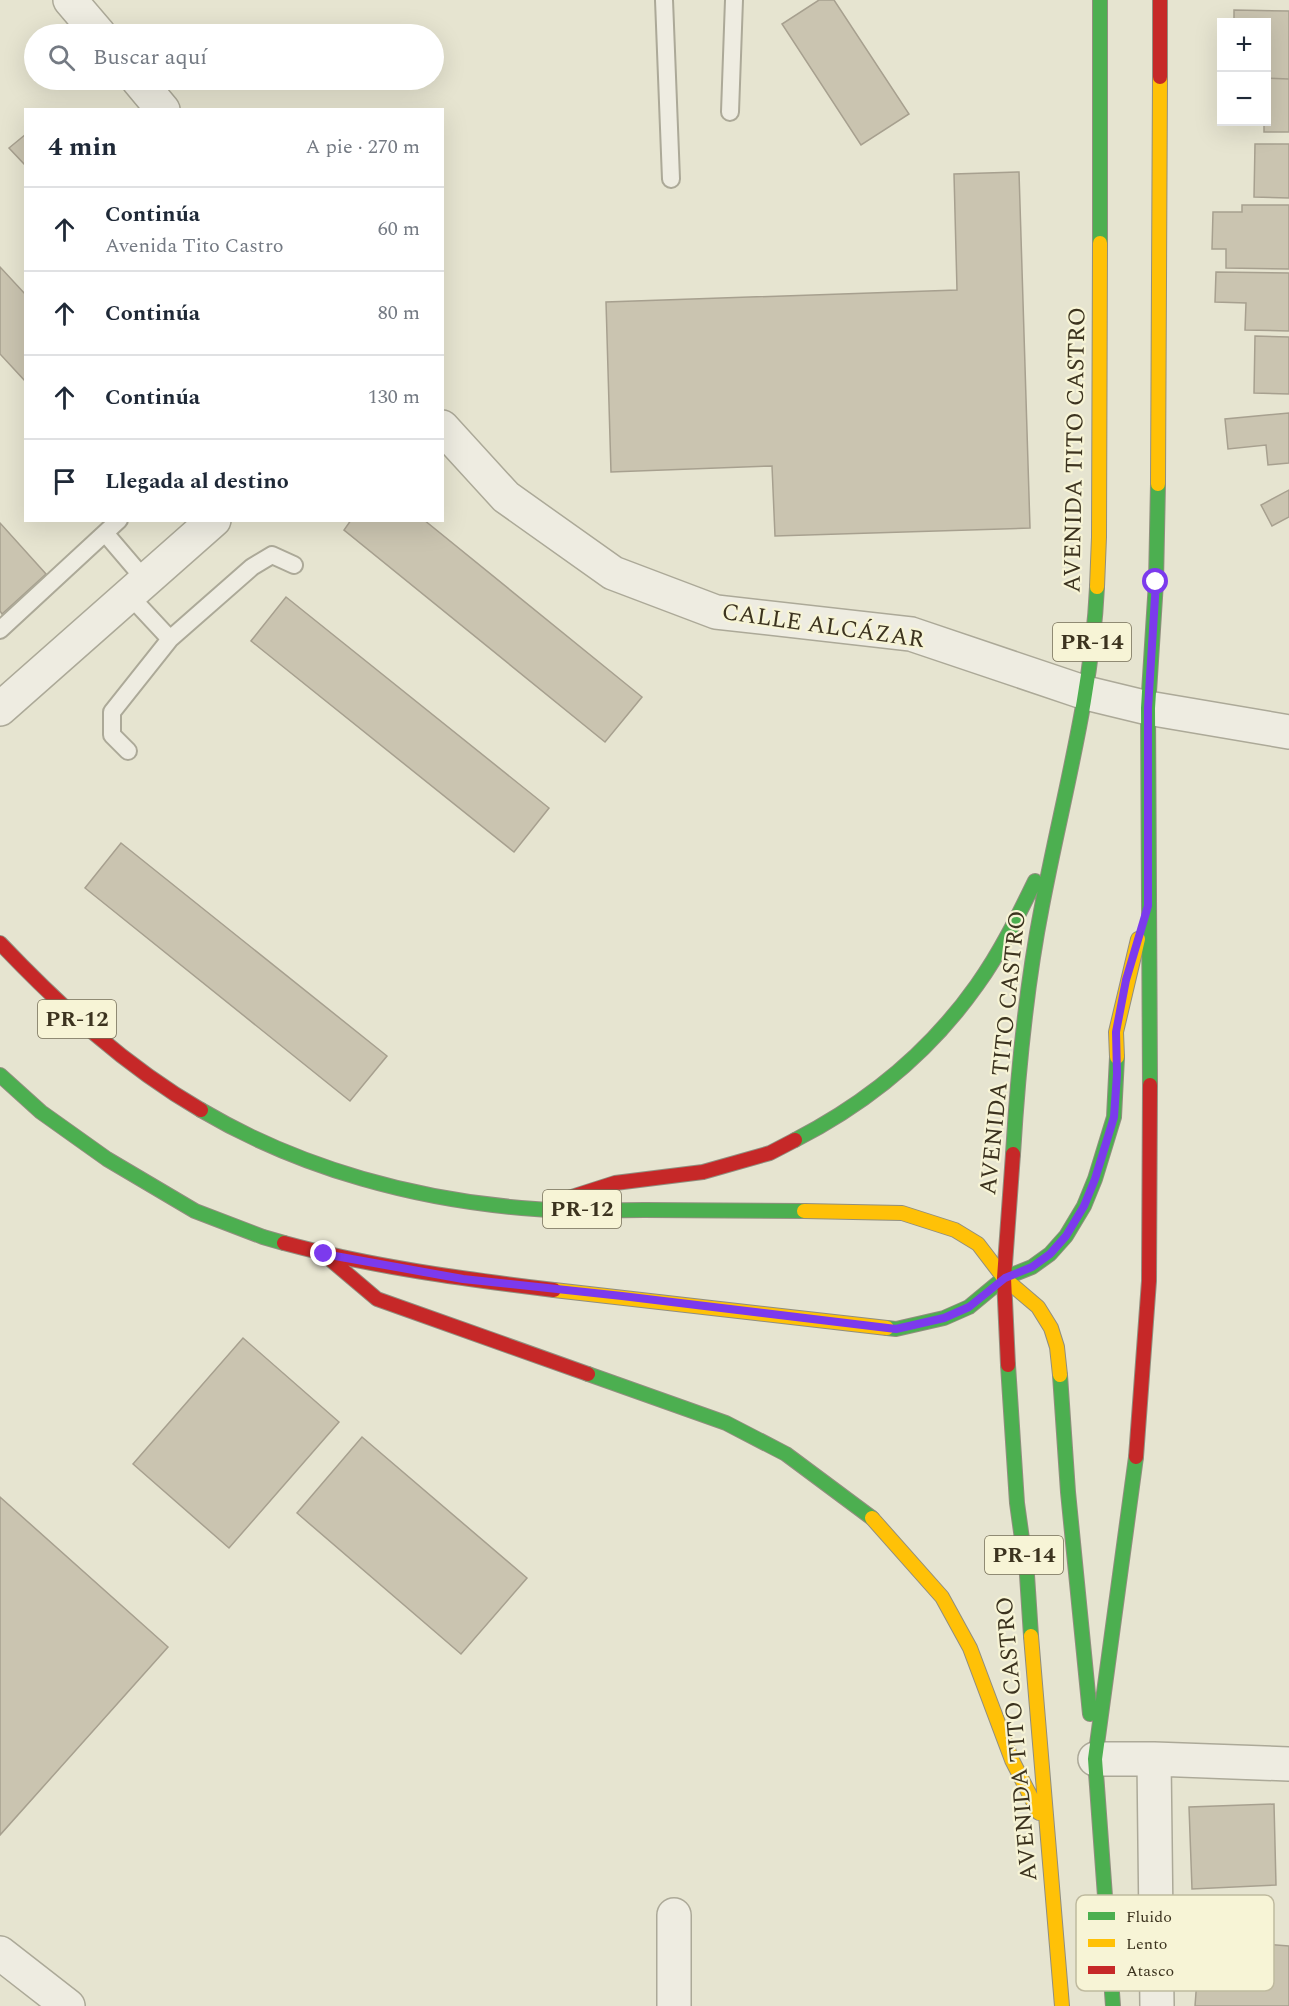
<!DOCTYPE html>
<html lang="es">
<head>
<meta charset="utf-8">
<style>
	:root { --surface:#fff; --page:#f2f2f3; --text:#1f2937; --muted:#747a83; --line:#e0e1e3 }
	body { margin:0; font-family:Spectral,serif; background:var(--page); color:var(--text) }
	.controls { position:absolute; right:18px; top:18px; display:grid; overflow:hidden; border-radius:0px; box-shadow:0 6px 24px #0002 }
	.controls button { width:54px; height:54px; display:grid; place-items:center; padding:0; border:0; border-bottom:2px solid var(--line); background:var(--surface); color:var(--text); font:30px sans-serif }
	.stop { position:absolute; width:18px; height:18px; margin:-14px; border:4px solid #7c3aed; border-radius:50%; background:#fff }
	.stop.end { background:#7c3aed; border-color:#fff; box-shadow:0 2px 6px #0008 }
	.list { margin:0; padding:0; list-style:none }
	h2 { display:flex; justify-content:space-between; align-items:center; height:78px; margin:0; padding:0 24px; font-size:26px }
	h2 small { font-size:20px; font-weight:400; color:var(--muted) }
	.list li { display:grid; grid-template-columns:39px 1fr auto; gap:18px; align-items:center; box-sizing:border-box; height:84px; padding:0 24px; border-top:2px solid var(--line) }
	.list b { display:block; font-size:22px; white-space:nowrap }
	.list p { margin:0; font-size:20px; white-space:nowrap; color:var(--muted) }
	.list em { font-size:20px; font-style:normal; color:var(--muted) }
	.icon { flex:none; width:33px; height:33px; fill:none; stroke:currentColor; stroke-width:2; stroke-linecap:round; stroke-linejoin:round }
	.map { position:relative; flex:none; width:1289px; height:2006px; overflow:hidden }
	.search { position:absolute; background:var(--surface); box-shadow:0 6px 24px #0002; left:24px; top:24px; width:420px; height:66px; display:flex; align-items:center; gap:15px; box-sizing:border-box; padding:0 21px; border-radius:33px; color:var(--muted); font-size:22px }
	.panel { position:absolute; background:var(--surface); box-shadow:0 6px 24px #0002; left:24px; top:108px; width:420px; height:414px; border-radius:0px }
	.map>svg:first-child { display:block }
	.building { fill:#cac4b0; stroke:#a7a08f; stroke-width:1.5 }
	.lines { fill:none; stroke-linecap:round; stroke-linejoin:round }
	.lane-casing { stroke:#aca998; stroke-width:20 }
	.street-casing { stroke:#aca998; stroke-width:36 }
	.fast-casing { stroke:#918e7f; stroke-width:16 }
	.slow-casing { stroke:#918e7f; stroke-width:16 }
	.jam-casing { stroke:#918e7f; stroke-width:16 }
	.lane { stroke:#eeece1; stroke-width:16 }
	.street { stroke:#eeece1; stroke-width:33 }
	.fast { stroke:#4caf50; stroke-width:14 }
	.slow { stroke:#ffc107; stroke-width:14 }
	.jam { stroke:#c62828; stroke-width:14 }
	.route { stroke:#7c3aed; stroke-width:8 }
	.labels { text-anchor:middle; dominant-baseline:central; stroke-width:4.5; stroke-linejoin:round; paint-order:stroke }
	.shield { fill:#f7f4d6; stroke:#746d56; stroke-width:1.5 }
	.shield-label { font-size:22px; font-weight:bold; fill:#3c331f }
	.street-label { font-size:24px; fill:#3c331f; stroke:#f7f4d6 }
	.key { fill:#f7f4d6; stroke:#bfba9f; stroke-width:1.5 }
	.key-label { font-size:16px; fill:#3c331f }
</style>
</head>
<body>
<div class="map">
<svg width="1289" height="2006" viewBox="0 0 1289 2006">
	<rect width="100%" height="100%" fill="#e6e4d0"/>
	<path class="building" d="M819 0H834L909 114 861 145 782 24Z
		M1234 10 1289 11V79L1266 78V22H1234Z
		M1266 78 1289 79V132H1264V122H1266Z
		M26 134V166L9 148Z
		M1255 144H1289V198L1254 197Z
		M1019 172 1030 528 775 536 772 466 611 472 606 302 957 290 954 174Z
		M1242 205H1289V269L1226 268V249H1212L1213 212H1242Z
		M0 267 26 295V382L0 354Z
		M1216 272 1289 273V331L1245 330 1246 303 1215 302Z
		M1255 336 1289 337V394L1254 393Z
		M1289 413V463L1268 465 1266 445 1228 449 1225 419Z
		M1289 490V517L1272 526 1261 505Z
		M351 520H424L642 697 605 742 344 530Z
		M0 523 46 574 2 614 0 611Z
		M286 597 549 808 514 852 251 641Z
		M121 843 387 1056 350 1101 85 888Z
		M243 1338 339 1422 229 1548 133 1464Z
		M362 1437 527 1578 461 1654 297 1513Z
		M0 1497 168 1647 0 1835Z
		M1274 1804 1276 1885 1192 1889 1189 1807Z
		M1200 1939 1289 1946V2006H1195Z"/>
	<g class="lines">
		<g class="lane-casing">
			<path id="lane" d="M664 0 671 179
				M730 112 734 0
				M105 533 146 581
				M129 595 170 639 252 567 272 555 294 565
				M0 630 119 520
				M128 751 112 735V712L170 639"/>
		</g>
		<g class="street-casing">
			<path id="street" d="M70 0 99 34
				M138 80 163 110
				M442 427 506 497 613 573 716 612 911 634 1086 693 1148 708 1289 732
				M0 709 214 520
				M1095 1759H1154L1289 1764
				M1154 1759 1157 2006
				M0 1953 68 2006
				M674 2006V1915"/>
		</g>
		<g class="fast-casing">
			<path id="fast" d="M1100 243V0
				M0 1075 41 1112 107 1159 195 1211 263 1237 284 1243
				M1150 1085 1148 708 1156 582 1158 484
				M201 1110C301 1169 419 1201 535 1209 571 1212 608 1210 644 1210 698 1210 751 1211 804 1211
				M795 1140C869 1102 929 1053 977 985 1000 953 1018 916 1035 881
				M1013 1154C1018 1071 1026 987 1042 906 1062 800 1092 696 1097 587
				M887 1328 896 1329 944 1318 969 1307 1004 1278 1032 1267 1050 1254 1066 1236 1084 1206 1095 1179 1114 1117 1117 1057
				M1008 1365 1017 1503 1027 1575 1031 1636
				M588 1374 726 1423 786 1454 872 1518
				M1060 1375 1068 1492 1090 1714
				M1113 2006 1095 1759 1136 1457"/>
		</g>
		<g class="slow-casing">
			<path id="slow" d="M1158 484 1160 77
				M1097 587 1099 537 1100 243
				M1117 1057 1116 1032 1138 939
				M804 1211 902 1213 955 1230 978 1244 1004 1278 1038 1307 1051 1328 1057 1347 1060 1375
				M554 1290 887 1328
				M872 1518 942 1597 970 1648 1012 1760 1039 1813
				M1031 1636 1062 2006"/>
		</g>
		<g class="jam-casing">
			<path id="jam" d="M1160 77V0
				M0 943C60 1006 125 1066 201 1110
				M562 1200 615 1183 703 1172 770 1153 795 1140
				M284 1243C372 1267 464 1279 554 1290
				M325 1255 377 1299 588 1374
				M1008 1365 1004 1278 1013 1154
				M1136 1457 1149 1281 1150 1085"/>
		</g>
		<use href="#lane" class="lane"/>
		<use href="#street" class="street"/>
		<use href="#fast" class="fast"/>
		<use href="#slow" class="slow"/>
		<use href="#jam" class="jam"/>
	</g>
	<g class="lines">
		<path class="route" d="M324 1254 463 1279 622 1296 896 1329 944 1318 969 1307 1005 1278 1032 1267 1050 1254 1066 1236 1084 1206 1095 1179 1114 1117 1117 1074 1116 1032 1126 980 1148 906V708L1156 582"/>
	</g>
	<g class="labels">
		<g class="shield">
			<rect x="1053" y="623" width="78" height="38" rx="4.5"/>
			<rect x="38" y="1000" width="78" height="38" rx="4.5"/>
			<rect x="543" y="1190" width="78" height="38" rx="4.5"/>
			<rect x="985" y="1536" width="78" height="38" rx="4.5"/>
		</g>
		<g class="shield-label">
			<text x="1092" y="642">PR-14</text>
			<text x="77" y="1019">PR-12</text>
			<text x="582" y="1209">PR-12</text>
			<text x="1024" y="1555">PR-14</text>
		</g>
		<g class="street-label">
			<text transform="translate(1075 450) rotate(-89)">AVENIDA TITO CASTRO</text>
			<text transform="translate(823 626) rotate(8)">CALLE ALCÁZAR</text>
			<text transform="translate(1003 1053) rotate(-84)">AVENIDA TITO CASTRO</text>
			<text transform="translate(1017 1739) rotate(-95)">AVENIDA TITO CASTRO</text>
		</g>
	</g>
	<rect x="1076" y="1895" width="198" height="96" rx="9" class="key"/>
	<rect x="1088" y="1912" width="27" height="8" fill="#4caf50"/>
	<rect x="1088" y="1939" width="27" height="8" fill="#ffc107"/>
	<rect x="1088" y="1966" width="27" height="8" fill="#c62828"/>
	<g class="key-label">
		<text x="1126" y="1922">Fluido</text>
		<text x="1126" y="1949">Lento</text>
		<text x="1126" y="1976">Atasco</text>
	</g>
</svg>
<div class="controls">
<button>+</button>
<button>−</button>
</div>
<div class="stop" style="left:1156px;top:582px"></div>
<div class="stop end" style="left:324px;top:1254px"></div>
<div class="search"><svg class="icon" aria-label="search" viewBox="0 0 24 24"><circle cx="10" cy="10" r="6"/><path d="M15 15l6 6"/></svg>Buscar aquí</div>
<section class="panel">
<h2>4 min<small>A pie · 270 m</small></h2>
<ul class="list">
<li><svg class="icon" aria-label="ahead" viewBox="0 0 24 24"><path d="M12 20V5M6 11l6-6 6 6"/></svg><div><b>Continúa</b><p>Avenida Tito Castro</p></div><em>60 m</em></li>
<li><svg class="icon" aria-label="ahead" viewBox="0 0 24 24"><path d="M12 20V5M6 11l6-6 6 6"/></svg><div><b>Continúa</b></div><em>80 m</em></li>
<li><svg class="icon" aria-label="ahead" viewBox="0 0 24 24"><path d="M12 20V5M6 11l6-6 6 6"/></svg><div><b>Continúa</b></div><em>130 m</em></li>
<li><svg class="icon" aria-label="arrive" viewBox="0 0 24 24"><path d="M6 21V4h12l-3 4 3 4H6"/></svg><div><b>Llegada al destino</b></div></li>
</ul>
</section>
</div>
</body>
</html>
